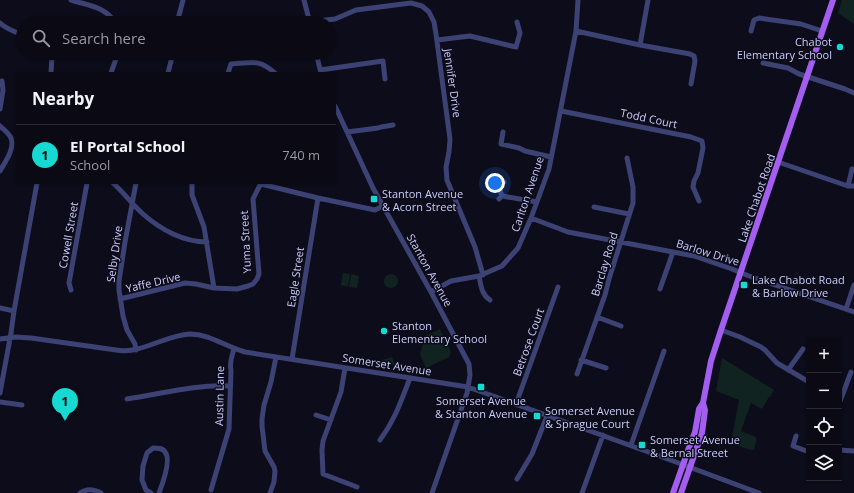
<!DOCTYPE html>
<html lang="en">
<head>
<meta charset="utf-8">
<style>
	:root { --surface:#0a0914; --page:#181722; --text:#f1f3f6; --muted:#999aa0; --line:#2a2a34; --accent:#16dad1 }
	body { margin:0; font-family:"Open Sans",sans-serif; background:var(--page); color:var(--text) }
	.controls { position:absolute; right:12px; bottom:12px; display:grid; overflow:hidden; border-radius:0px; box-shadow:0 1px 3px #0004 }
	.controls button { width:36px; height:36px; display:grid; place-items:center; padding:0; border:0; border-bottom:1px solid var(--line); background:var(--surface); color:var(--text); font:20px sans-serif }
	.you { position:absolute; left:495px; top:183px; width:14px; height:14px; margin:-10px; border:3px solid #fff; border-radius:50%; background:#1a73e8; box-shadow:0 0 0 6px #1a73e833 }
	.badge { display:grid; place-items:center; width:26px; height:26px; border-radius:50%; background:var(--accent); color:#111; font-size:13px; font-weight:700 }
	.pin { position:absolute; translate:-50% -33px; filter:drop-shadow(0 1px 2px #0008) }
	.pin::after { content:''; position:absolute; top:21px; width:14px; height:12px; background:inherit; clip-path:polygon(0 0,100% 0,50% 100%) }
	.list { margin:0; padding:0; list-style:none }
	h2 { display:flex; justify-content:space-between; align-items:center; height:52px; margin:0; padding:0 16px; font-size:17px }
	h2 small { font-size:13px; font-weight:400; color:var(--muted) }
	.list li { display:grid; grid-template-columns:26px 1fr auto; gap:12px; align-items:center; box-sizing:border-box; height:60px; padding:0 16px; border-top:1px solid var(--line) }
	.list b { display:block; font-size:15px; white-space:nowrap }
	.list p { margin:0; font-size:13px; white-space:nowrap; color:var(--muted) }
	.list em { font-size:13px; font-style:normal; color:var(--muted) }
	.icon { flex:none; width:22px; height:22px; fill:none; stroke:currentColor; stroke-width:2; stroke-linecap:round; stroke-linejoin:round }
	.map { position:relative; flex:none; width:854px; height:493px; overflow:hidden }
	.search { position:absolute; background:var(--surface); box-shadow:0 1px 3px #0004; left:16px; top:16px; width:320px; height:44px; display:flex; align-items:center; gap:10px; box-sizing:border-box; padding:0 14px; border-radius:22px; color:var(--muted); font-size:15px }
	.panel { position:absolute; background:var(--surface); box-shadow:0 1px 3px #0004; left:16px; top:72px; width:320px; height:112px; border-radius:0px }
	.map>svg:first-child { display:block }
	.green { fill:#102320 }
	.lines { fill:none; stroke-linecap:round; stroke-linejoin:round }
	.minor { stroke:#3c4274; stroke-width:5 }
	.major { stroke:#a35def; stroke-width:6 }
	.poi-dot { fill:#16dad1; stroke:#0d0c1a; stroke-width:1.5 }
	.labels { text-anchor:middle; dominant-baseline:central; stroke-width:3; stroke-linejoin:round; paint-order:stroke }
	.poi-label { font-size:11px; fill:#caccfa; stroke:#0d0c1a; text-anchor:start }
	.street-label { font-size:11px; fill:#caccfa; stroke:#0d0c1a }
</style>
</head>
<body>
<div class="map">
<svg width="854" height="493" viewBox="0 0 854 493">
	<rect width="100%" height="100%" fill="#0d0c1a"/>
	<path class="green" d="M842 0H854V24L838 13Z
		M343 273 350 274 348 287 341 285Z
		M384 281a7 7 0 1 1 14 0a7 7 0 1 1-14 0Z
		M351 274 359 276 357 288 349 287Z
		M440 329 451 352 449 357 426 368 420 354 425 336Z
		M392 357 395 364 385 368 382 360Z
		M722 358 774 390 770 397H769L762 409 751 403 741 431 756 437V442L754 450H751L735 445 731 442 739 400 716 391Z"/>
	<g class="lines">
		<path class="minor" d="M71 0C90 6 104 6 116 23
			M304 0 310 23
			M309 22 335 19 356 10 411 3 422 6 429 12 434 22 436 34 450 139 449 152 446 167 447 180 475 247 483 275
			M0 23C6 29 15 32 23 35
			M177 23 183 0
			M576 31 640 45 690 54 694 56 695 61 691 84
			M751 31 754 20 759 18 801 24 822 31
			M437 40 470 36 516 47 520 33 517 22
			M640 45 648 0
			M49 53 52 57 51 73
			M316 53 321 73
			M52 57 70 54
			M763 63 788 68 799 74 845 89 854 93
			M320 70 383 61 385 79
			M111 73 118 53
			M168 73 173 53
			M228 73 231 64C252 63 258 58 275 73
			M335 106 373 188 431 292 469 364 470 375 467 393 432 493
			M0 109 3 90 2 81
			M561 111 691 137 702 141 703 148 698 173 694 181 693 187 699 201
			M0 126C3 129 9 133 11 138 15 149 5 162 0 171
			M347 132 378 128 381 127 393 125
			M503 132 501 144 519 148 525 151 551 157
			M778 162 842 184 848 186H854
			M113 183C124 193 133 205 143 214 161 230 184 242 207 242
			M192 183V195L204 227 214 288
			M261 184 318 198 375 210 383 206
			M848 186 852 169
			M502 196 537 202
			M499 199 502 196C500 191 497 185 504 182
			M594 207 629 214
			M531 218 568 232 694 256 732 269 749 276 854 312
			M479 276C481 285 481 294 490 300
			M660 289 673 252
			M71 290 69 283 87 183
			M431 292 451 281 479 276 502 266 518 248 531 218 549 169 576 31 578 0
			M120 299 185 283 196 284 214 288 237 289 248 286 253 284 257 279 259 274 253 199 261 183
			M0 308 14 311
			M846 309 854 285
			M597 317 621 326
			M721 330 740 337 761 347 765 350 777 363 809 382
			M0 339 16 337 31 338 116 350C123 351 130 351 137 349 155 345 171 335 190 334 210 334 226 347 245 352L468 387 665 458 759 493
			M136 350 135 344 127 330 123 316 119 290V281L125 242 136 183
			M292 359 318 198
			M581 360 606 368
			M345 368 341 392 323 441 322 450 323 474 357 487
			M788 370 803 349
			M577 374 605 295 609 279 633 203V187L627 158
			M0 393 11 333 14 311 37 183
			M127 399C161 394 196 384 230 386
			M0 402 22 405
			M516 404 558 287
			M839 404 851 372
			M316 415 331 420
			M796 436 793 446 809 452
			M380 440C395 420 401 401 410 378
			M631 445 664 351
			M839 450 854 451
			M517 479 532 454 547 416
			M211 490 229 429 231 370C229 362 232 356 234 349
			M80 493C87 488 94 489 101 493
			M151 493 146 490 142 480 143 466 147 453 153 448C158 448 163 448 165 452 172 460 162 485 159 493
			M270 493 274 482 275 471 274 467 265 451 262 426V419L264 405 271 382 276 357
			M582 493 603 435"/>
		<path class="major" d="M673 493 691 442 695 432 699 409 703 403 711 361 721 330 833 0
			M681 493 702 433 705 410 703 403"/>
	</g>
	<g class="poi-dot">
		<circle cx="840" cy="47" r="4"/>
		<rect x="370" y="195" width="8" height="8" rx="2"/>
		<rect x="740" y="281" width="8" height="8" rx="2"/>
		<circle cx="384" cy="331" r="4"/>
		<rect x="477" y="383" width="8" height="8" rx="2"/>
		<rect x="533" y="412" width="8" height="8" rx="2"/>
		<rect x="638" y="441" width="8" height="8" rx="2"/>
	</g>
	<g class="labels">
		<g class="poi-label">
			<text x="832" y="41" text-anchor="end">Chabot<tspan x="832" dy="13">Elementary School</tspan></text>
			<text x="382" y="193">Stanton Avenue<tspan x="382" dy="13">&amp; Acorn Street</tspan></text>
			<text x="752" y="279">Lake Chabot Road<tspan x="752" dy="13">&amp; Barlow Drive</tspan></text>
			<text x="392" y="325">Stanton<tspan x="392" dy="13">Elementary School</tspan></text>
			<text x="481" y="400" text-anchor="middle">Somerset Avenue<tspan x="481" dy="13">&amp; Stanton Avenue</tspan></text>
			<text x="545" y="410">Somerset Avenue<tspan x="545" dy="13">&amp; Sprague Court</tspan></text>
			<text x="650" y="439">Somerset Avenue<tspan x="650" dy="13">&amp; Bernal Street</tspan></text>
		</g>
		<g class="street-label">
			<text transform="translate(453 83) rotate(82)">Jennifer Drive</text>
			<text transform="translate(649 118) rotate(12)">Todd Court</text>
			<text transform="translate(527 194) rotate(-71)">Carlton Avenue</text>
			<text transform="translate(756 198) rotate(-71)">Lake Chabot Road</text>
			<text transform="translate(68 235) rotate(-80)">Cowell Street</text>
			<text transform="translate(245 242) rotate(-93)">Yuma Street</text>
			<text transform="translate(708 252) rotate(17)">Barlow Drive</text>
			<text transform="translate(114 254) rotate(-82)">Selby Drive</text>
			<text transform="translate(604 264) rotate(-73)">Barclay Road</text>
			<text transform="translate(430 270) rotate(61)">Stanton Avenue</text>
			<text transform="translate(295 277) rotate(-81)">Eagle Street</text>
			<text transform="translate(153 282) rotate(-13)">Yaffe Drive</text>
			<text transform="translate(528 342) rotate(-70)">Betrose Court</text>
			<text transform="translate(387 364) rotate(9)">Somerset Avenue</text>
			<text transform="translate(219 396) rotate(-89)">Austin Lane</text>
		</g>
	</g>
</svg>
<div class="controls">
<button>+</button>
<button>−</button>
<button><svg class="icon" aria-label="locate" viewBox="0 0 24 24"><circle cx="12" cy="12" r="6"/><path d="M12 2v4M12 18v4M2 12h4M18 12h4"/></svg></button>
<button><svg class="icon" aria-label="layers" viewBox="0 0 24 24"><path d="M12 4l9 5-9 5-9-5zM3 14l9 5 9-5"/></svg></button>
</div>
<div class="you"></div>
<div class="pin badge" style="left:65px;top:421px">1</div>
<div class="search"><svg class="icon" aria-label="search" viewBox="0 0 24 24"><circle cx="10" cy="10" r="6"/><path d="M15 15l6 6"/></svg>Search here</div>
<section class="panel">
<h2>Nearby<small></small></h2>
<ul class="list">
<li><span class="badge">1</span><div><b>El Portal School</b><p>School</p></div><em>740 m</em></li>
</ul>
</section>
</div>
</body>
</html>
